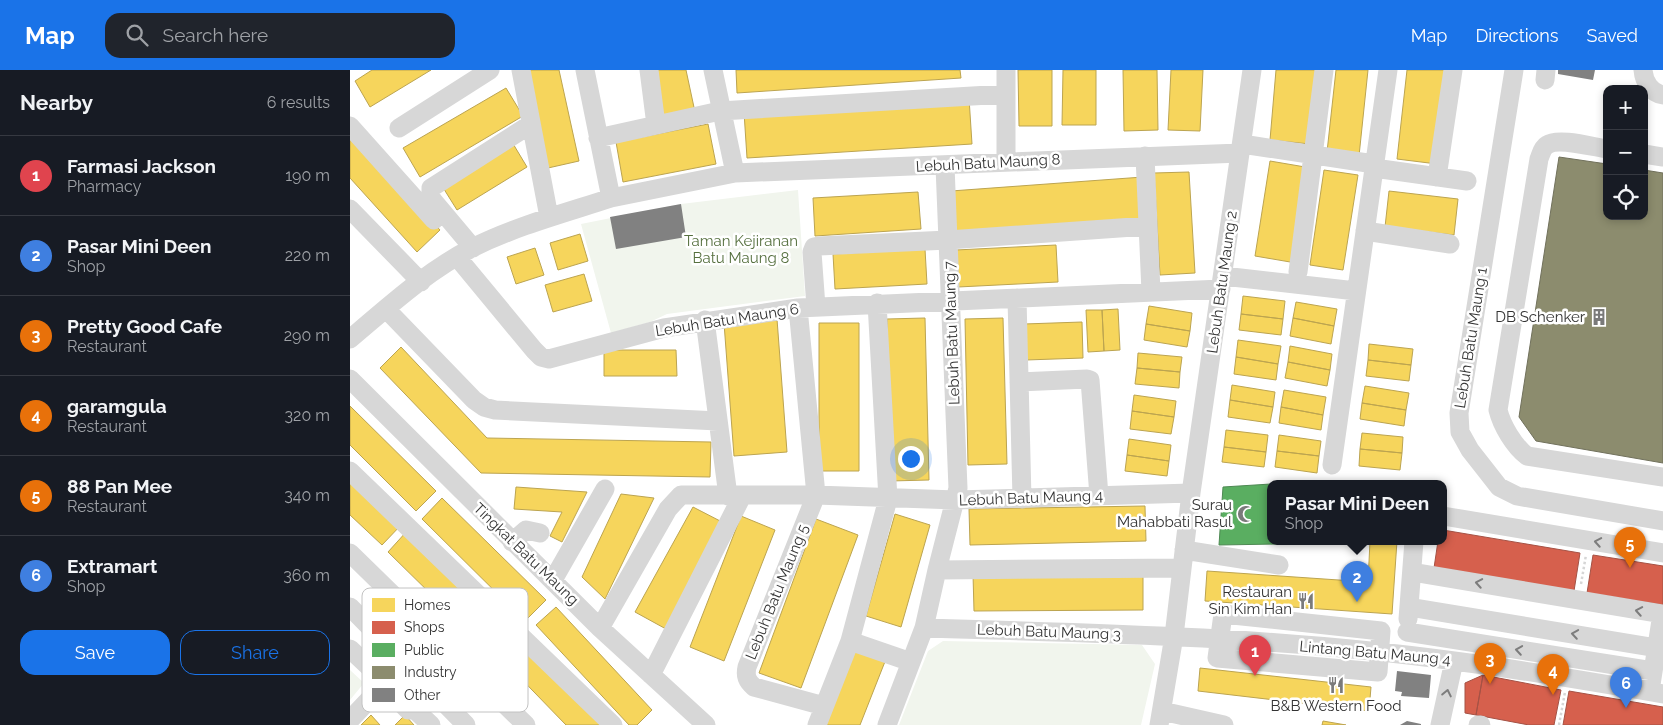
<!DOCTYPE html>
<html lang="en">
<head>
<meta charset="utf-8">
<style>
	:root { --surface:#171b24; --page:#20242c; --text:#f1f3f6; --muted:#9ea1a6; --line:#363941; --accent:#1a73e8 }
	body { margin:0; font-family:Raleway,sans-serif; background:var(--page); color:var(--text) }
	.controls { position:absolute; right:15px; top:15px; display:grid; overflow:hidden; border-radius:10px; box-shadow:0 2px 8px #0003 }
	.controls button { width:45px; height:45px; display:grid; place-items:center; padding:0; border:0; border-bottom:1px solid var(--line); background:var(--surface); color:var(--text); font:25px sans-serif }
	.you { position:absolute; left:560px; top:388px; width:18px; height:18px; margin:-12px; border:4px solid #fff; border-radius:50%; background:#1a73e8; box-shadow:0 0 0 8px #1a73e833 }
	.badge { display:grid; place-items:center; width:32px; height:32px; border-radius:50%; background:var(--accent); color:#fff; font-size:16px; font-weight:700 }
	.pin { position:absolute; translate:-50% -41px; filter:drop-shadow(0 1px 2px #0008) }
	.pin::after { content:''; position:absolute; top:26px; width:18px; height:15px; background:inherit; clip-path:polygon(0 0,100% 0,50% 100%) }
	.popup { position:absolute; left:917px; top:410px; width:180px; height:65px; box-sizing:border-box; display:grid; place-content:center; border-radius:10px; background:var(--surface); filter:drop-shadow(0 1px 4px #0005); font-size:16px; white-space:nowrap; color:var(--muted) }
	.popup b { font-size:19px; color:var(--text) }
	.popup::after { content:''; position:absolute; left:50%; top:100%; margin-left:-10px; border:10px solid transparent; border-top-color:var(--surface) }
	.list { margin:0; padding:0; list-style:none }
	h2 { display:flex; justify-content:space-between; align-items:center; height:65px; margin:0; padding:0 20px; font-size:21px }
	h2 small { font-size:16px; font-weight:400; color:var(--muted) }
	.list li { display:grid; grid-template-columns:32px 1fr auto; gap:15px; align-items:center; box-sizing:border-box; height:80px; padding:0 20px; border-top:1px solid var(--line) }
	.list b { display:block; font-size:19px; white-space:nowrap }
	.list p { margin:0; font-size:16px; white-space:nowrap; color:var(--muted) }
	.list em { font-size:16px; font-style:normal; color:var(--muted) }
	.actions { display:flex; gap:10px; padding:15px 20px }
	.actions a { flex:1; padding:11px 0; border:1px solid var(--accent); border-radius:15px; text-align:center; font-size:18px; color:var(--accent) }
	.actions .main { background:var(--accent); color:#fff }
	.icon { flex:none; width:28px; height:28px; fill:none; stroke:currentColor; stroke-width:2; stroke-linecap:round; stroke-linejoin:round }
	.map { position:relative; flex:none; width:1313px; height:655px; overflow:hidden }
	header { display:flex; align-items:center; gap:30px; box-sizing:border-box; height:70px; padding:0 25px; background:var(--accent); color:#fff }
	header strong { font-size:24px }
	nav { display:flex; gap:28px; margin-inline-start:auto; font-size:18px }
	.search { width:350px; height:45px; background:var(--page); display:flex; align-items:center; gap:12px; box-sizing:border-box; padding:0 18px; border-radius:15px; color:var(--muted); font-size:19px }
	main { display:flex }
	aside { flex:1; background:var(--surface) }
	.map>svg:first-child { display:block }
	.green { fill:#f1f5ed }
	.homes { fill:#f6d55c; stroke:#bca450 }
	.shops { fill:#d6604d; stroke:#a55245 }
	.public { fill:#5aae61; stroke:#4e8953 }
	.industry { fill:#8c8c6e; stroke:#71715c }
	.building { fill:#818181 }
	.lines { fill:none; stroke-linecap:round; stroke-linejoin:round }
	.path { stroke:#d6d6d6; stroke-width:2.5; stroke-dasharray:2.5 2.5; stroke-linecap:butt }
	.minor { stroke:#d7d7d7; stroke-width:19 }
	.oneway { stroke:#7d7d7d }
	.labels { text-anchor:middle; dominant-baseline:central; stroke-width:5; stroke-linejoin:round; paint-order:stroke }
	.street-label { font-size:15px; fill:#333; stroke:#fff }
	.park-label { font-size:15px; fill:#56703f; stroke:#fff }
	.poi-label { font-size:15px; fill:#333; stroke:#fff; text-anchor:end }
	.key { fill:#fff; stroke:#c2c2c2; stroke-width:1 }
	.key-label { font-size:14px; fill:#333 }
</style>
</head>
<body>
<header>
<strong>Map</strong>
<div class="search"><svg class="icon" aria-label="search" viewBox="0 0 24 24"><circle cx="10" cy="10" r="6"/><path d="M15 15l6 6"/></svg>Search here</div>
<nav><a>Map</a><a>Directions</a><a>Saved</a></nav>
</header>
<main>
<aside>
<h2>Nearby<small>6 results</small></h2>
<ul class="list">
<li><span class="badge" style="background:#e0444e">1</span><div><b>Farmasi Jackson</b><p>Pharmacy</p></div><em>190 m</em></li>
<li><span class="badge" style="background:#3f7fe0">2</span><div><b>Pasar Mini Deen</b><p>Shop</p></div><em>220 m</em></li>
<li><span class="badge" style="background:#e8710a">3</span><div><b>Pretty Good Cafe</b><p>Restaurant</p></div><em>290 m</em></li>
<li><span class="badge" style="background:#e8710a">4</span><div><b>garamgula</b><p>Restaurant</p></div><em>320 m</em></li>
<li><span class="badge" style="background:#e8710a">5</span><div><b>88 Pan Mee</b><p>Restaurant</p></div><em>340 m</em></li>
<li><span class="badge" style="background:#3f7fe0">6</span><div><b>Extramart</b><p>Shop</p></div><em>360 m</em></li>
</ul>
<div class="actions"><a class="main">Save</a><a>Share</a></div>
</aside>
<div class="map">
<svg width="1313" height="655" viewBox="0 0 1313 655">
	<rect width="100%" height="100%" fill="#fff"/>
	<path class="green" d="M448 120 455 226 317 244 300 252 261 263 231 154 331 134Z
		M593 571 792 575 805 594 791 655H549L578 581Z
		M0 600 14 613 0 630Z"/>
	<path class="homes" d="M22 0H81L20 37 5 11Z
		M176 0H209L229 91 198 98Z
		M303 0H336L345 42 313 49Z
		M386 0H610L611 8 387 23Z
		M668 0H702V56H669Z
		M713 0H746V55H712Z
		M773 0H807L808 60 774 61Z
		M821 0H853L850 61 818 60Z
		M926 0H967L960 74 920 70Z
		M986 0H1018L1009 86 977 82Z
		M1057 0H1098L1087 94 1047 89Z
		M156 18 173 46 70 107 53 78Z
		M619 28 622 74 397 88 394 42Z
		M358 54 366 94 273 112 266 72Z
		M0 61 90 160 67 182 0 108Z
		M162 72 177 97 107 140 92 116Z
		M920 91 961 98 946 193 905 186Z
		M974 100 1008 105 993 200 960 195Z
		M839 102 845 203 810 205 804 103Z
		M793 107 796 149 604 162 601 121Z
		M1039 121 1108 129 1104 165 1035 157Z
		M568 122 571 159 465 166 463 128Z
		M230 164 238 191 208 200 200 173Z
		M706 175 708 212 608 217 606 180Z
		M185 178 194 205 166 214 157 187Z
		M575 179 577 214 485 219 483 184Z
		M234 204 242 231 203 242 195 215Z
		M893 226 935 231 933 249 891 244Z
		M946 232 987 239 984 256 943 248Z
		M799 236 842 243 840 261 796 254Z
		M768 239 770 280 754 281 752 240Z
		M736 240H752L754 281 738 282Z
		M891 244 933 249 931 265 889 260Z
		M575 248 579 410 540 411 537 249Z
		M653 248 657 394 618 395 615 249Z
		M943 248 984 256 981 274 940 266Z
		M427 249 437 382 384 386 374 253Z
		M732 252 733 288 676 290 674 254Z
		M469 253H509V401H469Z
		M796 254 840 261 837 277 794 270Z
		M888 270 931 276 928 294 886 287Z
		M1019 274 1063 279 1061 295 1018 290Z
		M940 276 982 284 980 300 938 292Z
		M51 277 137 368 361 372 360 407 131 403 30 298Z
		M254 280H326L327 306H254Z
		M788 283 832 287 830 302 787 298Z
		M886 287 928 294 926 310 884 304Z
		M1018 290 1061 295 1059 311 1016 306Z
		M938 292 980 300 977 316 935 308Z
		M787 298 830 302 829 318 785 314Z
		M882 315 925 322 923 337 880 330Z
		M1015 316 1059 323 1056 340 1012 333Z
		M934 320 976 327 973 345 931 337Z
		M784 325 826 331 824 347 782 341Z
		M880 330 923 337 920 353 878 347Z
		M1012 333 1056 340 1054 356 1010 349Z
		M0 336 86 421 66 441 0 375Z
		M931 337 973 345 971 360 929 353Z
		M782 341 824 347 821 364 780 359Z
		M876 360 918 365 916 382 874 377Z
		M1012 363 1053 367 1052 383 1010 379Z
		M929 365 971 371 969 386 927 381Z
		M779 369 821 375 819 391 777 385Z
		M874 377 916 382 914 397 872 392Z
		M1010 379 1052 383 1050 400 1009 396Z
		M927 381 969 386 967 403 925 397Z
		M777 385 819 391 817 406 775 401Z
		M0 405 52 454 32 475 0 445Z
		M166 417 237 422 212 472 200 466 212 442 164 439Z
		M271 424 304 428 255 529 232 507Z
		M92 428 196 530 175 551 72 449Z
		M795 436 796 471 620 475 619 439Z
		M343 437 374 453 316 559 285 542Z
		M545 444 580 455 551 557 516 546Z
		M391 446 425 460 374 591 340 577Z
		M466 449 508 465 451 618 409 603Z
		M57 461 160 562 140 582 38 482Z
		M1020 471H1047L1042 544 855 531 857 501 1018 512Z
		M793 503V540L624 541 623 504Z
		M206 537 302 640 287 655H279L186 555Z
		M170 571 251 655H216L152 589Z
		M503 576 536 589 510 655H472Z
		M850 598 1021 617 1019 641 848 621Z
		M21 645 30 655H11Z
		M55 645 64 655H45Z
		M973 651 996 655H972Z"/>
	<path class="shops" d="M1093 460 1230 483 1224 521 1084 498 1088 471H1093Z
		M1243 485 1313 496V535L1237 523Z
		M1133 605 1211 620 1204 655H1179L1126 645Z
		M1133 605 1126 645 1115 643V613Z
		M1219 621 1313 637V655H1213Z"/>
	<path class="public" d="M921 414V471H928V474L869 475 873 417Z"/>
	<path class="industry" d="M1209 87 1257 94V146H1294V100L1313 103V393L1186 371 1169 347Z"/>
	<path class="building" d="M1208 0H1245L1243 10 1208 4Z
		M331 134 336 167 266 179 260 147Z
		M1047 601 1081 605 1079 628 1051 626 1052 622 1045 621Z
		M1057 651 1071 654V655H1050Z"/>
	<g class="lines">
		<path class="path" d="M1231 514 1236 485
			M1209 655 1215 622"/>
		<path class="minor" d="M171 0 199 147
			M235 0 261 128 385 103 890 83
			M299 0 306 55
			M363 0 385 103
			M1164 0 1109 343 1110 362 1120 380 1149 417 1167 426 1313 451
			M1293 0C1294 12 1301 23 1313 25
			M1195 10 1196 0
			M0 56 84 150
			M49 58 140 0
			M248 68 370 41 656 24
			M892 74 1024 94
			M1257 79C1243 77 1208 67 1197 75 1192 78 1191 84 1189 89L1148 340C1152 356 1164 376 1177 386L1313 407
			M1294 84 1313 87
			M795 86 801 222
			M656 92V0
			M1024 98 1117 111
			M1087 107 1103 0
			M0 139 71 212
			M1015 161 1100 174
			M123 178 81 128V118L181 54
			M107 187 184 280 191 287 199 289 314 258 448 238 871 219
			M948 202 974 0
			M873 206 1006 221
			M667 228 672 429
			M466 237 462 182 464 177 469 176 598 170 798 156
			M448 238 466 425 397 597C395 606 397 611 404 617L474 636
			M36 239 124 330 134 337 145 340 368 351
			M355 250 378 426
			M0 269C38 237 77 201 122 178 166 156 215 143 261 128
			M0 309 250 558 356 655
			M669 312 737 309 740 310 749 426
			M982 395 1038 0
			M0 401 263 655
			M1093 446 1313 483
			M162 472 176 460 190 463
			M834 480 929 495
			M0 483 176 655
			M587 500 832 498
			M1062 502 1312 544 1300 621
			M203 510 255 419
			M0 537 116 655
			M1059 537 1307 578
			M873 544 1031 561 1028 602 867 588Z
			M1058 549 1064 471
			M250 558 318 439 331 425H466L606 430 841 423
			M574 558C751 563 929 567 1104 591 1174 600 1244 612 1313 624
			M1057 562 1303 601
			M500 571 561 592
			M0 579 81 655
			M301 605 392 426
			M22 626 51 633 58 640
			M812 641 874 655
			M0 650 30 618
			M467 655 500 571 538 429 527 233
			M537 655 574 558 587 500 608 418 595 96
			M809 655 824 566 841 423 902 0
			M1090 655 1104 591
			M1128 655H1131"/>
	</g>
	<defs><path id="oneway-chevron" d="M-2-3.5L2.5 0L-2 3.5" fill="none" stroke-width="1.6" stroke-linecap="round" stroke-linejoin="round" transform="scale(1.25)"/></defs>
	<g class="oneway">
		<use href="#oneway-chevron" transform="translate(1248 472) rotate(-170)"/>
		<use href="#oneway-chevron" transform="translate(1129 513) rotate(-170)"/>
		<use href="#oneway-chevron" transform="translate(1289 541) rotate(-170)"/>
		<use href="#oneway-chevron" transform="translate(1225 564) rotate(-171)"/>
		<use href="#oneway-chevron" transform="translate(1169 580) rotate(-171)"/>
		<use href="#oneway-chevron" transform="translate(1097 623) rotate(-78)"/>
	</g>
	<defs>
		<g id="building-bare" transform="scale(1.35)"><path d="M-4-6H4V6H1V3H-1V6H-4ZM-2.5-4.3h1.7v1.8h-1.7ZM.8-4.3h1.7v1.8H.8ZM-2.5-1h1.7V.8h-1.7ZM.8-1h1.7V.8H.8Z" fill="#7a7a7a" stroke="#fff" stroke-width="2.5" paint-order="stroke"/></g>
		<g id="mosque-bare" transform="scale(1.35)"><path d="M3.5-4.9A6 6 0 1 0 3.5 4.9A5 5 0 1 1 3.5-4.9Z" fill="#7a7a7a" stroke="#fff" stroke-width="2.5" paint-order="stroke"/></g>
		<g id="restaurant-bare" transform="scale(1.35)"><path d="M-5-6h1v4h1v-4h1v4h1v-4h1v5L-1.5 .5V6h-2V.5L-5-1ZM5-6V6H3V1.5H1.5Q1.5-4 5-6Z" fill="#7a7a7a" stroke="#fff" stroke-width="2.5" paint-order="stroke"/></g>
	</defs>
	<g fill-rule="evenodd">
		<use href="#building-bare" x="1249" y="247"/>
		<use href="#mosque-bare" x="896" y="444"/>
		<use href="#restaurant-bare" x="956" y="531"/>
		<use href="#restaurant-bare" x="986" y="615"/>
	</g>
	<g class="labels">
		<g class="street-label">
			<text transform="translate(638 93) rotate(-3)">Lebuh Batu Maung 8</text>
			<text transform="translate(872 212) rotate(-82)">Lebuh Batu Maung 2</text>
			<text transform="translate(377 250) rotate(-9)">Lebuh Batu Maung 6</text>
			<text transform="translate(602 263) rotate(-92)">Lebuh Batu Maung 7</text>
			<text transform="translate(1121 268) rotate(-81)">Lebuh Batu Maung 1</text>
			<text transform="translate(681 428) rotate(-2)">Lebuh Batu Maung 4</text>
			<text transform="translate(176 484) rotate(44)">Tingkat Batu Maung</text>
			<text transform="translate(427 522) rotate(-68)">Lebuh Batu Maung 5</text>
			<text transform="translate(699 562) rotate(2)">Lebuh Batu Maung 3</text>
			<text transform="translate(1025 583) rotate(5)">Lintang Batu Maung 4</text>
		</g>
		<g class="park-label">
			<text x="391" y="171">Taman Kejiranan<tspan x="391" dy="17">Batu Maung 8</tspan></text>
		</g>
		<g class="poi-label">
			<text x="1235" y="247">DB Schenker</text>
			<text x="882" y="435">Surau<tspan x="882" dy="17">Mahabbati Rasul</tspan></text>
			<text x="942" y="522">Restauran<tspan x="942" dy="17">Sin Kim Han</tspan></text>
			<text x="986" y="636" text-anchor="middle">B&amp;B Western Food</text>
		</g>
	</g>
	<rect x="12" y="518" width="166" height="124" rx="8" class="key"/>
	<rect x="22" y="528" width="23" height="14" fill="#f6d55c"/>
	<rect x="22" y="551" width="23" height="13" fill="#d6604d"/>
	<rect x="22" y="573" width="23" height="14" fill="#5aae61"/>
	<rect x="22" y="596" width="23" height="13" fill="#8c8c6e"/>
	<rect x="22" y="618" width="23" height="14" fill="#818181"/>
	<g class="key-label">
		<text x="54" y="540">Homes</text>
		<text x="54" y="562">Shops</text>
		<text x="54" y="585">Public</text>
		<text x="54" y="607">Industry</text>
		<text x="54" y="630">Other</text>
	</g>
</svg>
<div class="controls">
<button>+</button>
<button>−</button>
<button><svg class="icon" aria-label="locate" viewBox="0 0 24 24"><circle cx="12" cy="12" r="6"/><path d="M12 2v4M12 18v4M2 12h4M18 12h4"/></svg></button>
</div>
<div class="you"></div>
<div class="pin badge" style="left:905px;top:606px;background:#e0444e">1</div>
<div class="pin badge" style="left:1007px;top:532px;background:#3f7fe0">2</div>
<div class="popup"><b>Pasar Mini Deen</b>Shop</div>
<div class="pin badge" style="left:1140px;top:614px;background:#e8710a">3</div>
<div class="pin badge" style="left:1203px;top:625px;background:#e8710a">4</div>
<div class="pin badge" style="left:1280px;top:498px;background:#e8710a">5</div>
<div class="pin badge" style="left:1276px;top:638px;background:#3f7fe0">6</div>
</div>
</main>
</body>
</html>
